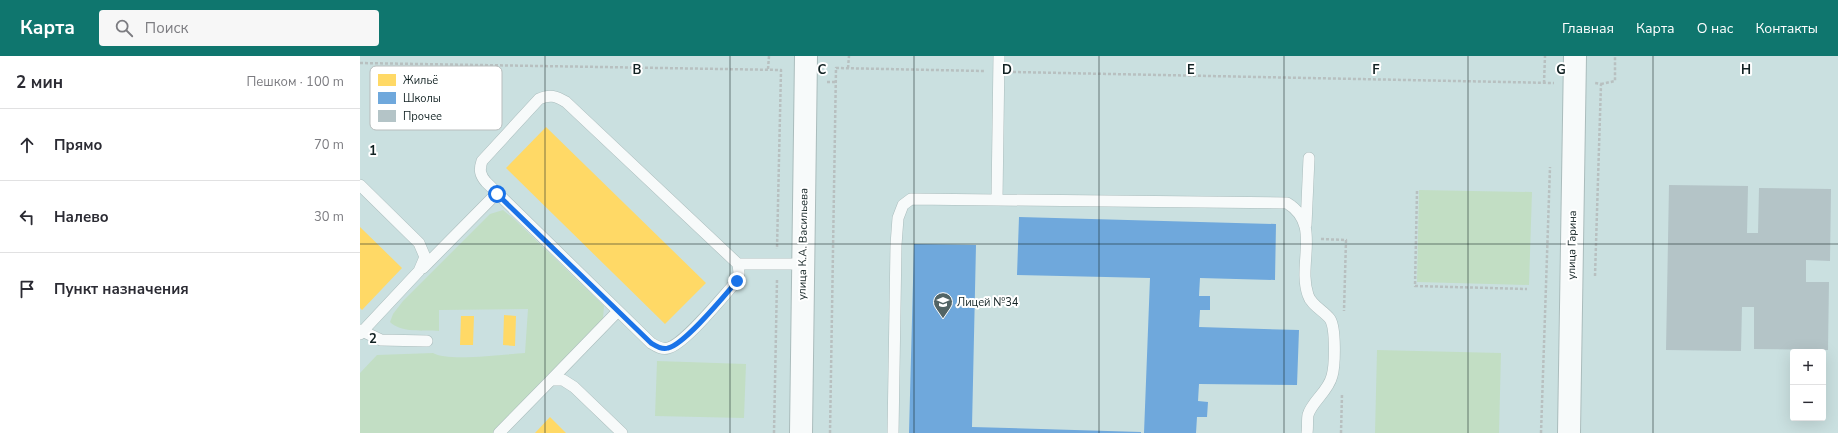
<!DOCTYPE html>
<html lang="ru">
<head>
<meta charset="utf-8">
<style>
	:root { --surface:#fff; --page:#f7f7f7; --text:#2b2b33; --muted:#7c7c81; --line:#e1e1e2; --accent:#0f766e }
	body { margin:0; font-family:"Nunito Sans",sans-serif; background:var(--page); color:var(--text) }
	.controls { position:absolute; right:12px; bottom:12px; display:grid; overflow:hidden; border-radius:4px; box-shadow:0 4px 16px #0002 }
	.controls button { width:36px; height:36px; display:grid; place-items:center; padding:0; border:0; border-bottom:1px solid var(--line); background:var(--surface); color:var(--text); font:20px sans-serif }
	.stop { position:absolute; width:12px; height:12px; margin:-9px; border:3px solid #1a73e8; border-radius:50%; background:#fff }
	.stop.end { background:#1a73e8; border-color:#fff; box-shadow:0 1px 4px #0008 }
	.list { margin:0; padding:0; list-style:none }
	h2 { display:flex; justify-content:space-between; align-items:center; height:52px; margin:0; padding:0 16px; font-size:17px }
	h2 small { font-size:13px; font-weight:400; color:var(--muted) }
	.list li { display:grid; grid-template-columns:26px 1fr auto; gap:12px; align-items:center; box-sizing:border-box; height:72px; padding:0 16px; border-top:1px solid var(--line) }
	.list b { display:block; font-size:15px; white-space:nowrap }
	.list em { font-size:13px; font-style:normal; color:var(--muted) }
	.icon { flex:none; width:22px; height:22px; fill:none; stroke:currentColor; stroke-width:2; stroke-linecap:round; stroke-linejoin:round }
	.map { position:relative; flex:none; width:1478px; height:377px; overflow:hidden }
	header { display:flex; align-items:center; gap:24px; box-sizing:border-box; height:56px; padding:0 20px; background:var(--accent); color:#fff }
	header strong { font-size:19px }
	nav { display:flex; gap:22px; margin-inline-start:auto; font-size:14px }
	.search { width:280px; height:36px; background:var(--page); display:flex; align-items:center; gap:10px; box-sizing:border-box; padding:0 14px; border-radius:4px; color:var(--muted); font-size:15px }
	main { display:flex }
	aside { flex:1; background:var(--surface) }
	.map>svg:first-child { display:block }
	.green { fill:#c2dec4 }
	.homes { fill:#ffd966 }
	.schools { fill:#6fa8dc }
	.building { fill:#b4c4c7 }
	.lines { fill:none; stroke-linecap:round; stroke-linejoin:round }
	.lane-casing { stroke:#aabcbc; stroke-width:12 }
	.street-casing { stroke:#aabcbc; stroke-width:24 }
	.path { stroke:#b8c0c0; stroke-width:2.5; stroke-dasharray:3 2; stroke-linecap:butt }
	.lane { stroke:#f7fafa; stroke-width:11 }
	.street { stroke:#f7fafa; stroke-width:22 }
	.route { stroke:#1a73e8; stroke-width:5 }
	.grid { fill:none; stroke:#122223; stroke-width:1; stroke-opacity:0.55 }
	.labels { text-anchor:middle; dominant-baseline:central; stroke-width:4; stroke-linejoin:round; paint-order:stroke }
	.street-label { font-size:11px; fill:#122223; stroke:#fff }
	.poi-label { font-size:11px; fill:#122223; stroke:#fff; text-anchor:start }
	.key { fill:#fff; stroke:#b8bdbd; stroke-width:1 }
	.key-label { font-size:11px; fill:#122223 }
	.grid-label { font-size:13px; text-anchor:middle; font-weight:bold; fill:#122223; stroke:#fff; stroke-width:4; stroke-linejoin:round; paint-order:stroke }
</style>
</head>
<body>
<header>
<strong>Карта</strong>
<div class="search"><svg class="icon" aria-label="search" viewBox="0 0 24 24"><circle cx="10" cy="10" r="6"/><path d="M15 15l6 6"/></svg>Поиск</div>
<nav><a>Главная</a><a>Карта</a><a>О нас</a><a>Контакты</a></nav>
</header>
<main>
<aside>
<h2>2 мин<small>Пешком · 100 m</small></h2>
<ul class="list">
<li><svg class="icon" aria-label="ahead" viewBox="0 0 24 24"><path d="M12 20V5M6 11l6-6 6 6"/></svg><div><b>Прямо</b></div><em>70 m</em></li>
<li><svg class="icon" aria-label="left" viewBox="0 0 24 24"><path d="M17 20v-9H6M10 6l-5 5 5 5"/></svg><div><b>Налево</b></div><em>30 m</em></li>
<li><svg class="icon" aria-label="arrive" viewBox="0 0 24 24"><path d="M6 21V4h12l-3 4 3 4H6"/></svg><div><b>Пункт назначения</b></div></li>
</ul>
</aside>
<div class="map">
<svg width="1478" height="377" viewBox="0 0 1478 377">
	<rect width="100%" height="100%" fill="#cae0e0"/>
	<path class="green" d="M1059 134 1172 136 1169 229 1057 226Z
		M143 154 154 163 244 250 243 263 133 377H0V317L17 299 73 297C88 306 144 298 165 297L168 253 79 254V275C64 274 41 277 30 266L33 258 43 245 130 158Z
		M1017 294 1141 297 1139 377H1015Z
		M297 305 386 308 384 362 295 360Z"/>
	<path class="homes" d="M186 71 346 227 305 268 146 112Z
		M0 171 42 212 2 254 0 252Z
		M144 259 156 260 155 290 143 289Z
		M101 260H114L113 289H100Z
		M190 361 206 377H175Z"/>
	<path class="schools" d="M659 161 916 168 915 224 840 222 839 240H850V254H840L839 271 939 274 937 329 839 328 838 345 848 346 847 361H837L836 377H784L790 222 657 219Z
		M554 188 616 189 612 371 781 376V377H549Z"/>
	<path class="building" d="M1309 129 1388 130 1387 177H1398L1399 132 1471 133 1470 205 1446 204V226H1469L1468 294 1394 293V251H1382L1381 295 1306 294Z"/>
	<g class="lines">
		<g class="lane-casing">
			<path id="lane" d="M0 129 59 187 65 201 59 215 0 278
				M637 143 639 0
				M946 169 949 102
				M378 208 379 217 377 225C363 240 325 288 308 292 302 294 296 290 291 287L126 126C120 119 119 114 122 105L179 43C190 38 196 40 206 46L378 208H443
				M63 212 137 137
				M0 274 21 284 67 285
				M191 324 258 255
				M139 377 191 324H203L214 331 262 377
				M533 377 536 189 538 162 543 149 551 143 927 147C962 168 937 207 948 239 951 249 964 255 970 263 976 272 975 310 972 320 968 336 952 345 948 359 947 364 948 372 947 377"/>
		</g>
		<g class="street-casing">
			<path id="street" d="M441 377 446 0
				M1209 377 1215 0"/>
		</g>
		<path class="path" d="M0 7 421 14 417 193
			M488 12 489 0
			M408 13 409 0
			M653 16 1194 27
			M467 26H476
			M1184 27 1185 0
			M1241 28 1255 25V0
			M1057 135 1055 230 1167 233
			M961 183 986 184 984 255
			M1235 220 1241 28 1235 27
			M414 377 417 224
			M470 377 476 12 624 15
			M981 377 982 338
			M1181 377 1190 111"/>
		<use href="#lane" class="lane"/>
		<use href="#street" class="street"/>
	</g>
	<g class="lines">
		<path class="route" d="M137 138 291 287C296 290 302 294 308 292 325 288 364 240 377 225"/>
	</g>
	<path class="grid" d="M185 0V377M370 0V377M554 0V377M739 0V377M924 0V377M1108 0V377M1293 0V377M0 188H1478"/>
	<defs>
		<g id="school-pin" transform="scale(1)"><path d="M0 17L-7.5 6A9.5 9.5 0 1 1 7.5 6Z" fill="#526465" stroke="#fff"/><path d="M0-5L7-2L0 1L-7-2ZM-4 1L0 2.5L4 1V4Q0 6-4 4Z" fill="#fff"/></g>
	</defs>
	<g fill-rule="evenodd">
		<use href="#school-pin" x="583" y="246"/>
	</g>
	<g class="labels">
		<g class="street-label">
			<text transform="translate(443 188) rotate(-89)">улица К.А. Васильева</text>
			<text transform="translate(1212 189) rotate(-89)">улица Гарина</text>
		</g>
		<g class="poi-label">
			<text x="597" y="246">Лицей №34</text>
		</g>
	</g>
	<rect x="10" y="10" width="132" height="64" rx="6" class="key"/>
	<rect x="18" y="18" width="18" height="12" fill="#ffd966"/>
	<rect x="18" y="36" width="18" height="12" fill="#6fa8dc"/>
	<rect x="18" y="54" width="18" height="12" fill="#b4c4c7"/>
	<g class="key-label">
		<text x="43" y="28">Жильё</text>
		<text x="43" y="46">Школы</text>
		<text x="43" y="64">Прочее</text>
	</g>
	<g class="grid-label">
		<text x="277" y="18">B</text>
		<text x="462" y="18">C</text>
		<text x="647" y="18">D</text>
		<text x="831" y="18">E</text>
		<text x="1016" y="18">F</text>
		<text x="1201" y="18">G</text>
		<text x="1386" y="18">H</text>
		<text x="13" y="99">1</text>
		<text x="13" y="287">2</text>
	</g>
</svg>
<div class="controls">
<button>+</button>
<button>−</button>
</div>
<div class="stop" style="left:137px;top:138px"></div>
<div class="stop end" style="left:377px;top:225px"></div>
</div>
</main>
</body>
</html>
